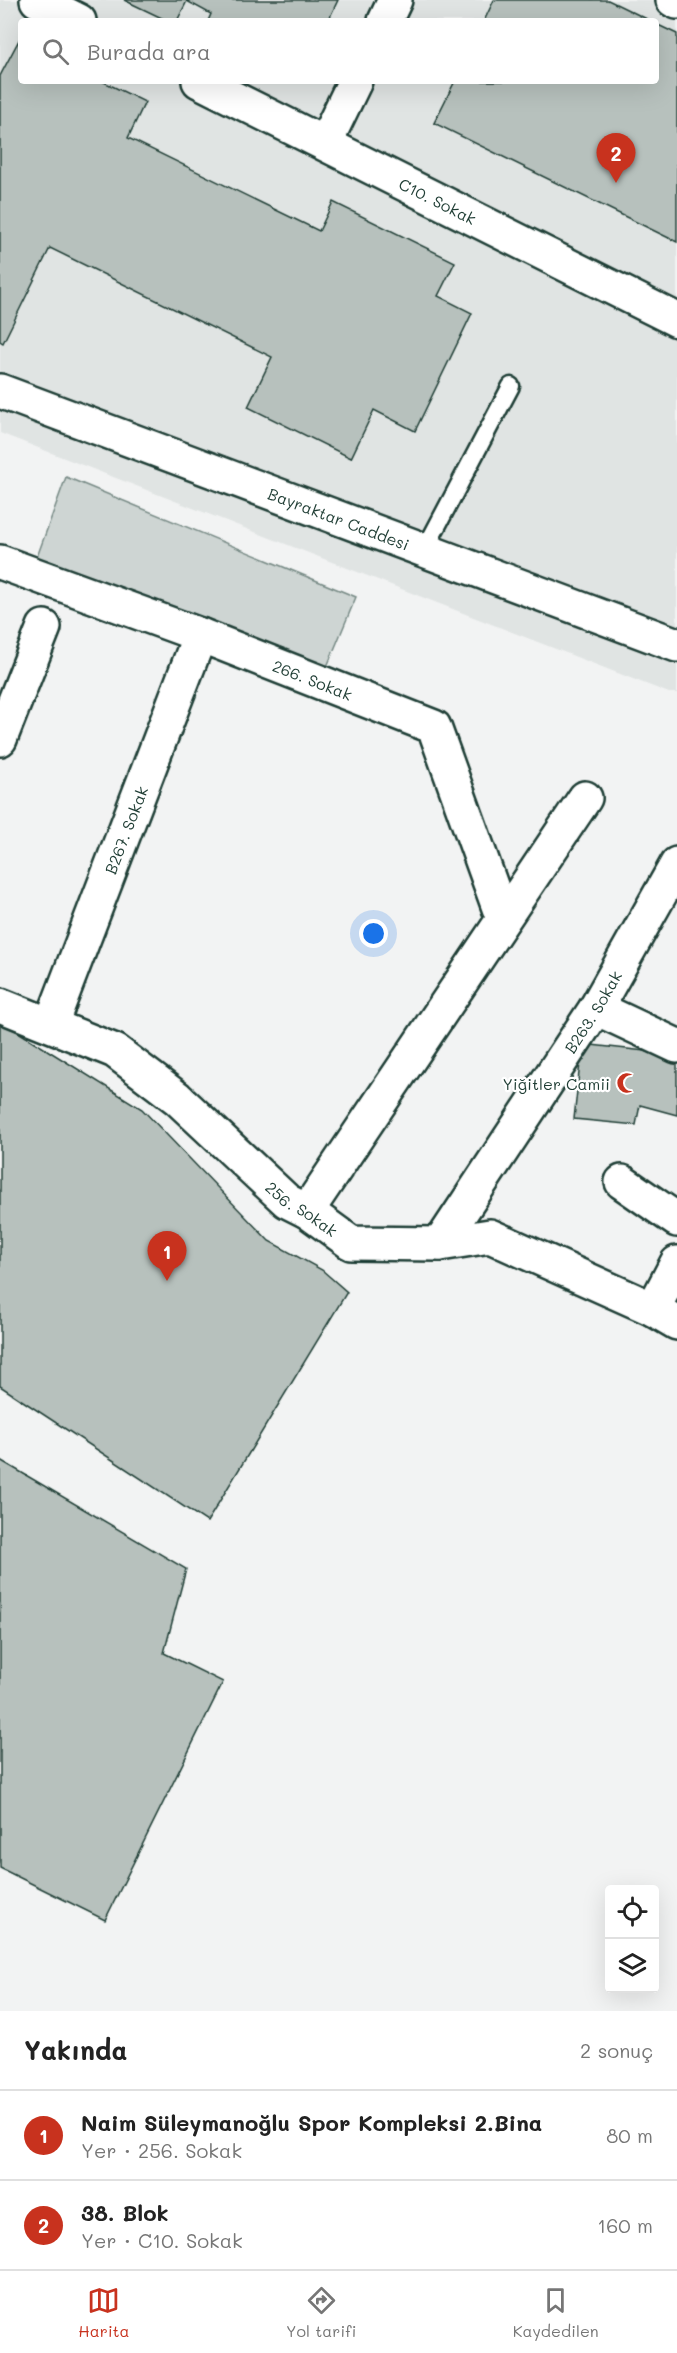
<!DOCTYPE html>
<html lang="tr">
<head>
<meta charset="utf-8">
<style>
	:root { --surface:#fff; --page:#f6f6f6; --text:#222; --muted:#767676; --line:#e0e0e0; --accent:#c8321e }
	body { margin:0; font-family:Mali,sans-serif; background:var(--page); color:var(--text) }
	.controls { position:absolute; right:18px; bottom:18px; display:grid; overflow:hidden; border-radius:6px; box-shadow:0 6px 24px #0002 }
	.controls button { width:54px; height:54px; display:grid; place-items:center; padding:0; border:0; border-bottom:2px solid var(--line); background:var(--surface); color:var(--text); font:30px sans-serif }
	.you { position:absolute; left:374px; top:934px; width:21px; height:21px; margin:-15px; border:4px solid #fff; border-radius:50%; background:#1a73e8; box-shadow:0 0 0 9px #1a73e833 }
	.badge { display:grid; place-items:center; width:39px; height:39px; border-radius:50%; background:var(--accent); color:#fff; font-size:20px; font-weight:700 }
	.pin { position:absolute; translate:-50% -50px; filter:drop-shadow(0 2px 3px #0008) }
	.pin::after { content:''; position:absolute; top:32px; width:21px; height:18px; background:inherit; clip-path:polygon(0 0,100% 0,50% 100%) }
	.list { margin:0; padding:0; list-style:none }
	h2 { display:flex; justify-content:space-between; align-items:center; height:78px; margin:0; padding:0 24px; font-size:26px }
	h2 small { font-size:20px; font-weight:400; color:var(--muted) }
	.list li { display:grid; grid-template-columns:39px 1fr auto; gap:18px; align-items:center; box-sizing:border-box; height:90px; padding:0 24px; border-top:2px solid var(--line) }
	.list b { display:block; font-size:22px; white-space:nowrap }
	.list p { margin:0; font-size:20px; white-space:nowrap; color:var(--muted) }
	.list em { font-size:20px; font-style:normal; color:var(--muted) }
	.icon { flex:none; width:33px; height:33px; fill:none; stroke:currentColor; stroke-width:2; stroke-linecap:round; stroke-linejoin:round }
	.map { position:relative; flex:none; width:677px; height:2011px; overflow:hidden }
	.search { position:absolute; background:var(--surface); box-shadow:0 6px 24px #0002; left:18px; right:18px; top:18px; height:66px; display:flex; align-items:center; gap:15px; box-sizing:border-box; padding:0 21px; border-radius:6px; color:var(--muted); font-size:22px }
	.sheet { height:258px; background:var(--surface) }
	nav { display:flex; justify-content:space-around; align-items:center; box-sizing:border-box; height:84px; border-top:2px solid var(--line); background:var(--surface); font-size:16px; color:var(--muted) }
	nav a { display:grid; justify-items:center; gap:3px }
	nav .on { color:var(--accent) }
	.map>svg:first-child { display:block }
	.built { fill:#e0e4e3; fill-rule:evenodd }
	.green { fill:#ced5d3; stroke:#768984; stroke-width:1.5 }
	.building { fill:#b7c1bd; stroke:#1f3d34; stroke-width:1.5 }
	.lines { fill:none; stroke-linecap:round; stroke-linejoin:round }
	.lane-casing { stroke:#1f3d34; stroke-width:21 }
	.street-casing { stroke:#1f3d34; stroke-width:38 }
	.secondary-casing { stroke:#1f3d34; stroke-width:38 }
	.lane { stroke:#fff; stroke-width:16 }
	.street { stroke:#fff; stroke-width:33 }
	.secondary { stroke:#fff; stroke-width:33 }
	.labels { text-anchor:middle; dominant-baseline:central; stroke-width:4.5; stroke-linejoin:round; paint-order:stroke }
	.street-label { font-size:16px; fill:#1f3d34; stroke:#fff }
	.poi-label { font-size:16px; fill:#1f3d34; stroke:#fff; text-anchor:end }
</style>
</head>
<body>
<div class="map">
<svg width="677" height="2011" viewBox="0 0 677 2011">
	<rect width="100%" height="100%" fill="#f2f3f3"/>
	<filter id="ink" filterUnits="userSpaceOnUse"><feTurbulence type="fractalNoise" baseFrequency=".0167" numOctaves="2"/><feDisplacementMap in="SourceGraphic" scale="12" xChannelSelector="R" yChannelSelector="G"/><feConvolveMatrix kernelMatrix="1 2 1 2 8 2 1 2 1" color-interpolation-filters="sRGB"/></filter>
	<g filter="url(#ink)">
		<path class="built" d="M0 0H677V693H669L0 433ZM21 21H656V81H21Z"/>
		<path class="green" d="M66 477 356 597 326 669 37 557Z"/>
		<path class="building" d="M124 0H338L328 21H208L211 14 187 1 177 21H168Z
			M494 0H608L651 21H484Z
			M656 24 677 34V242L434 123 455 81H656Z
			M19 40 21 81H102L145 102 128 138 319 231 333 202 455 262 438 296 472 313 415 431 374 410 351 458 248 407 272 357 50 248 3 343 0 341V76Z
			M0 1024 15 1030 142 1109 269 1241 322 1270 347 1292 207 1522 0 1386Z
			M582 1044 645 1051 677 1062V1115L640 1105 636 1125 574 1119Z
			M0 1460 186 1569 164 1653 223 1682 105 1920 0 1868Z"/>
		<g class="lines">
			<g class="lane-casing">
				<path id="lane" d="M424 551 511 386"/>
			</g>
			<g class="street-casing">
				<g id="street">
					<path d="M37 0 79 21"/>
					<path d="M673 0 677 2"/>
					<path d="M385 21 395 0"/>
					<path id="s1" d="M199 81 677 320"/>
					<path d="M325 143 355 81"/>
					<path id="s2" d="M0 562 200 635 434 727 503 919"/>
					<path d="M0 739 44 627"/>
					<path id="s3" d="M0 1005 115 1051 177 1098 287 1201 307 1211 351 1243 440 1244 490 1236 653 1309 677 1323"/>
					<path d="M596 1008 677 1046"/>
					<path id="s4" d="M51 1024 200 635"/>
					<path d="M622 1182 677 1220"/>
					<path d="M307 1211 585 798"/>
					<path id="s5" d="M440 1244 596 1008 677 864"/>
					<path d="M653 1309 677 1263"/>
				</g>
			</g>
			<g class="secondary-casing">
				<g id="secondary">
					<path id="s6" d="M0 391 677 645"/>
				</g>
			</g>
			<use href="#lane" class="lane"/>
			<use href="#street" class="street"/>
			<use href="#secondary" class="secondary"/>
		</g>
	</g>
	<defs>
		<g id="mosque-bare" transform="scale(1.62)"><path d="M3.5-4.9A6 6 0 1 0 3.5 4.9A5 5 0 1 1 3.5-4.9Z" fill="#c8321e" stroke="#fff" stroke-width="2.5" paint-order="stroke"/></g>
	</defs>
	<g fill-rule="evenodd">
		<use href="#mosque-bare" x="627" y="1083"/>
	</g>
	<g class="labels">
		<g class="street-label">
			<text stroke="none"><textPath href="#s1" startOffset="267">C10. Sokak</textPath></text>
			<text stroke="none"><textPath href="#s6" startOffset="362">Bayraktar Caddesi</textPath></text>
			<text stroke="none"><textPath href="#s2" startOffset="334">266. Sokak</textPath></text>
			<text stroke="none"><textPath href="#s4" startOffset="208">B267. Sokak</textPath></text>
			<text stroke="none"><textPath href="#s5" startOffset="278">B263. Sokak</textPath></text>
			<text stroke="none"><textPath href="#s3" startOffset="369">256. Sokak</textPath></text>
		</g>
		<g class="poi-label">
			<text x="610" y="1083">Yiğitler Camii</text>
		</g>
	</g>
</svg>
<div class="controls">
<button><svg class="icon" aria-label="locate" viewBox="0 0 24 24"><circle cx="12" cy="12" r="6"/><path d="M12 2v4M12 18v4M2 12h4M18 12h4"/></svg></button>
<button><svg class="icon" aria-label="layers" viewBox="0 0 24 24"><path d="M12 4l9 5-9 5-9-5zM3 14l9 5 9-5"/></svg></button>
</div>
<div class="you"></div>
<div class="pin badge" style="left:167px;top:1281px">1</div>
<div class="pin badge" style="left:616px;top:183px">2</div>
<div class="search"><svg class="icon" aria-label="search" viewBox="0 0 24 24"><circle cx="10" cy="10" r="6"/><path d="M15 15l6 6"/></svg>Burada ara</div>
</div>
<section class="sheet">
<h2>Yakında<small>2 sonuç</small></h2>
<ul class="list">
<li><span class="badge">1</span><div><b>Naim Süleymanoğlu Spor Kompleksi 2.Bina</b><p>Yer · 256. Sokak</p></div><em>80 m</em></li>
<li><span class="badge">2</span><div><b>38. Blok</b><p>Yer · C10. Sokak</p></div><em>160 m</em></li>
</ul>
</section>
<nav>
<a class="on"><svg class="icon" aria-label="map" viewBox="0 0 24 24"><path d="M3 6l6-2 6 2 6-2v14l-6 2-6-2-6 2zM9 4v14M15 6v14"/></svg>Harita</a>
<a><svg class="icon" aria-label="directions" viewBox="0 0 24 24"><path d="M12 3l9 9-9 9-9-9zM9 14v-3h6M13 9l2 2-2 2"/></svg>Yol tarifi</a>
<a><svg class="icon" aria-label="saved" viewBox="0 0 24 24"><path d="M7 4h10v16l-5-4-5 4z"/></svg>Kaydedilen</a>
</nav>
</body>
</html>
